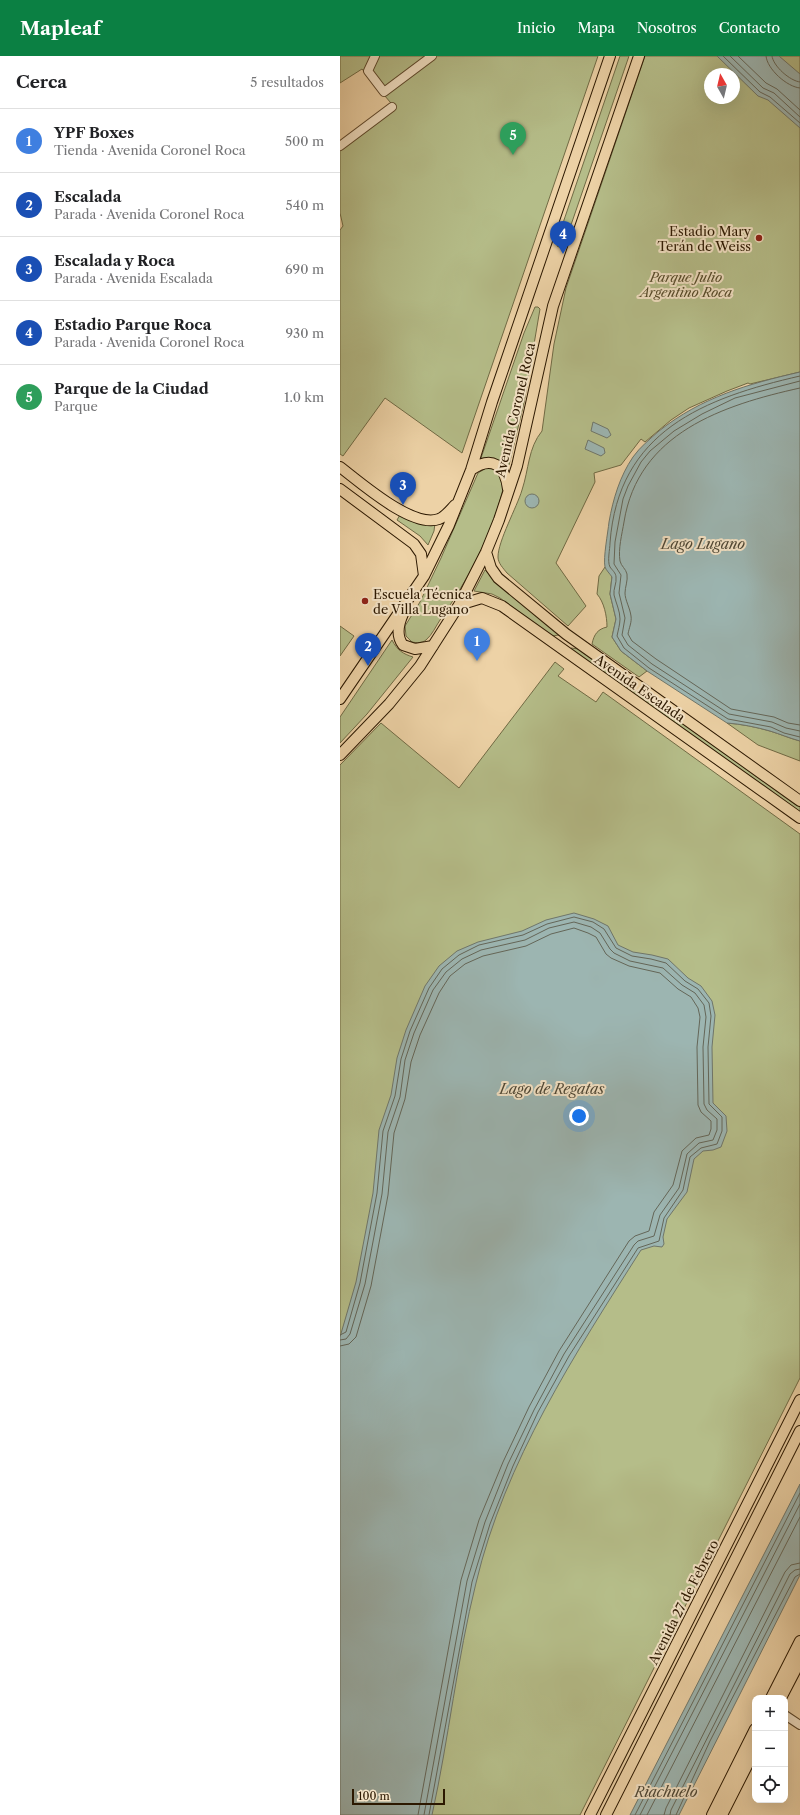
<!DOCTYPE html>
<html lang="es">
<head>
<meta charset="utf-8">
<style>
	:root { --surface:#fff; --page:#f2f2f2; --text:#202124; --muted:#757577; --line:#e0e0e0; --accent:#0b8043 }
	body { margin:0; font-family:"Libre Caslon Text",serif; background:var(--page); color:var(--text) }
	.controls { position:absolute; right:12px; bottom:12px; display:grid; overflow:hidden; border-radius:8px; box-shadow:0 4px 16px #0002 }
	.controls button { width:36px; height:36px; display:grid; place-items:center; padding:0; border:0; border-bottom:1px solid var(--line); background:var(--surface); color:var(--text); font:20px sans-serif }
	.compass { position:absolute; left:364px; top:12px; width:36px; height:36px; border-radius:50%; background:var(--surface); box-shadow:0 4px 16px #0002; rotate:352deg }
	.scale { position:absolute; left:12px; bottom:10px; width:93px; box-sizing:border-box; padding-left:4px; border:2px solid #2c1800; border-top:0; font-size:11px; line-height:14px; white-space:nowrap; color:#2c1800; -webkit-text-stroke:3px #f3e2c5; paint-order:stroke }
	.you { position:absolute; left:239px; top:1060px; width:14px; height:14px; margin:-10px; border:3px solid #fff; border-radius:50%; background:#1a73e8; box-shadow:0 0 0 6px #1a73e833 }
	.badge { display:grid; place-items:center; width:26px; height:26px; border-radius:50%; background:var(--accent); color:#fff; font-size:13px; font-weight:700 }
	.pin { position:absolute; translate:-50% -33px; filter:drop-shadow(0 1px 2px #0008) }
	.pin::after { content:''; position:absolute; top:21px; width:14px; height:12px; background:inherit; clip-path:polygon(0 0,100% 0,50% 100%) }
	.list { margin:0; padding:0; list-style:none }
	h2 { display:flex; justify-content:space-between; align-items:center; height:52px; margin:0; padding:0 16px; font-size:17px }
	h2 small { font-size:13px; font-weight:400; color:var(--muted) }
	.list li { display:grid; grid-template-columns:26px 1fr auto; gap:12px; align-items:center; box-sizing:border-box; height:64px; padding:0 16px; border-top:1px solid var(--line) }
	.list b { display:block; font-size:15px; white-space:nowrap }
	.list p { margin:0; font-size:13px; white-space:nowrap; color:var(--muted) }
	.list em { font-size:13px; font-style:normal; color:var(--muted) }
	.icon { flex:none; width:22px; height:22px; fill:none; stroke:currentColor; stroke-width:2; stroke-linecap:round; stroke-linejoin:round }
	.map { position:relative; flex:none; width:460px; height:1759px; overflow:hidden }
	header { display:flex; align-items:center; gap:24px; box-sizing:border-box; height:56px; padding:0 20px; background:var(--accent); color:#fff }
	header strong { font-size:19px }
	nav { display:flex; gap:22px; margin-inline-start:auto; font-size:14px }
	main { display:flex }
	aside { flex:1; background:var(--surface) }
	.map>svg:first-child { display:block }
	.green { fill:#b5bd89; stroke:#706a44; fill-rule:evenodd }
	.water { fill:#9cb5b1; stroke:#6f766a }
	.lines { fill:none; stroke-linecap:round; stroke-linejoin:round }
	.shore { stroke:#646658; stroke-width:1 }
	.minor-casing { stroke:#5c462a; stroke-width:10 }
	.major-casing { stroke:#2c1800; stroke-width:12 }
	.minor { stroke:#f3e2c5; stroke-width:8 }
	.major { stroke:#edd2a6; stroke-width:10 }
	.poi-dot { fill:#8f2418; stroke:#f3e2c5; stroke-width:1.5 }
	.labels { text-anchor:middle; dominant-baseline:central; stroke-width:4; stroke-linejoin:round; paint-order:stroke }
	.poi-label { font-size:13px; fill:#2c1800; stroke:#f3e2c5; text-anchor:end }
	.park-label { font-size:13px; font-style:italic; fill:#554a29; stroke:#f3e2c5 }
	.street-label { font-size:13px; fill:#2c1800; stroke:#f3e2c5 }
	.water-label { font-size:14px; font-style:italic; fill:#4e4735; stroke:#f3e2c5 }
</style>
</head>
<body>
<header>
<strong>Mapleaf</strong>
<nav><a>Inicio</a><a>Mapa</a><a>Nosotros</a><a>Contacto</a></nav>
</header>
<main>
<aside>
<h2>Cerca<small>5 resultados</small></h2>
<ul class="list">
<li><span class="badge" style="background:#3f7fe0">1</span><div><b>YPF Boxes</b><p>Tienda · Avenida Coronel Roca</p></div><em>500 m</em></li>
<li><span class="badge" style="background:#1a4fb4">2</span><div><b>Escalada</b><p>Parada · Avenida Coronel Roca</p></div><em>540 m</em></li>
<li><span class="badge" style="background:#1a4fb4">3</span><div><b>Escalada y Roca</b><p>Parada · Avenida Escalada</p></div><em>690 m</em></li>
<li><span class="badge" style="background:#1a4fb4">4</span><div><b>Estadio Parque Roca</b><p>Parada · Avenida Coronel Roca</p></div><em>930 m</em></li>
<li><span class="badge" style="background:#2e9e5b">5</span><div><b>Parque de la Ciudad</b><p>Parque</p></div><em>1.0 km</em></li>
</ul>
</aside>
<div class="map">
<svg width="460" height="1759" viewBox="0 0 460 1759">
	<rect width="100%" height="100%" fill="#edd2a6"/>
	<filter id="stains"><feTurbulence type="fractalNoise" baseFrequency=".005" numOctaves="4"/><feColorMatrix values="0 0 0 0 .2 0 0 0 0 .09 0 0 0 0 .02 0 0 0 .5 -.17"/></filter>
	<radialGradient id="worn" r=".72"><stop offset=".6" stop-color="#630" stop-opacity="0"/><stop offset="1" stop-color="#630" stop-opacity=".3"/></radialGradient>
	<path class="green" d="M0 0H258L122 397 45 342 3 400 0 398V174L3 170 0 157V95L56 53 22 13 0 27Z
		M280 0H289L232 166 221 192 217 190 224 164Z
		M305 0H460V316L410 328 408 327 387 335 349 352 331 364 305 386 301 383 281 409 254 417 255 426 216 507 246 550 228 570 167 517C163 512 158 507 158 501 158 485 177 451 182 434 189 413 188 392 202 375L214 288 226 232ZM370 18H394V42H370Z
		M195 251H198L200 253 184 347 169 409 167 411 157 405 141 402 184 277Z
		M148 411 156 412 164 429C153 477 128 524 100 564 96 570 92 579 86 584 82 587 77 587 72 586L66 580 65 570 80 546 101 502 138 417Z
		M61 457 77 467H95L94 475 88 489 80 480 57 464Z
		M265 511 272 520 270 538 276 563 272 581 281 595 307 615 299 621 252 588C254 578 258 573 267 571 267 560 264 546 257 538L259 520Z
		M145 514 158 527 219 577V579L212 580 160 542 152 538 134 535Z
		M0 570 14 580 0 600Z
		M52 584C57 594 63 598 73 601L27 658 0 687V661Z
		M231 592 239 593 460 751V757L230 593Z
		M215 606 224 613 218 620 256 646 263 636 460 778V1322L240 1759H0V709L41 667 119 732Z
		M387 667C401 668 416 671 430 675 440 678 449 682 460 685V705L418 689Z"/>
	<path class="water" d="M377 0H439L460 18V72L428 44 418 40Z
		M460 316V685C449 682 440 678 430 675 416 671 401 668 387 667L307 615 281 595 272 581 276 563 270 538 272 521C270 518 266 514 265 511 263 502 268 476 269 466 273 443 280 420 293 401 300 391 310 383 319 375 362 341 408 328 460 316Z
		M253 366 268 373 271 379 267 382 251 375Z
		M248 384 264 392 265 397 261 400 245 393Z
		M185 445a7 7 0 1 1 14 0a7 7 0 1 1-14 0Z
		M234 857 254 863 268 870 278 889 293 896 312 899 328 903 348 922 361 930 372 945 375 959 372 991 373 1047 386 1060 387 1075 381 1091 373 1094 363 1095 354 1103 347 1136 327 1163 323 1181 324 1188 322 1191 314 1190 301 1194C235 1298 165 1405 136 1527 117 1603 109 1682 92 1759H0V1281L16 1226 33 1137 39 1074 51 1039 57 1002 66 974 85 930 99 910 117 895 138 886 182 875 206 864Z
		M460 1428V1519L339 1759H290Z"/>
	<g class="lines">
		<path class="shore" d="M383 0 420 36 430 41 460 67
			M390 0 423 32 434 37 460 61
			M398 0 426 27 437 33 460 54
			M426 0C427 13 447 31 460 32
			M432 0C433 10 450 25 460 26
			M460 320C364 342 278 375 270 487 270 493 267 505 270 511 272 514 276 517 276 521 277 527 273 533 274 539 276 547 280 555 280 563 280 568 278 575 277 580L284 592 309 612 388 663 431 671 444 677 460 681
			M460 325 395 342 362 358 334 375 310 395 301 406 288 430 283 443 275 486 274 508 281 519 279 537 285 562 282 579 288 589 312 608 389 658 432 666 446 672 460 675
			M460 332C383 349 298 377 284 466 282 478 278 493 280 505 281 510 286 513 287 518 288 525 285 531 285 537 285 544 290 552 291 560 292 566 289 572 288 578L292 585 316 603 391 653 434 661 448 667 460 669
			M0 1279 6 1276 20 1227 37 1137 43 1075 55 1040 61 1003 70 975 89 932 102 913 119 899 139 889 183 879 207 868 234 861 253 866 264 873 276 892 292 900 311 903 326 907 345 925 358 933 369 947 371 960 368 991 369 1048 382 1061V1075L377 1088 361 1092 350 1101 343 1134 324 1162 319 1185 298 1192 229 1300 198 1356 173 1410 150 1468 132 1526 89 1759
			M0 1284 6 1283 10 1278 25 1228 42 1138 48 1076 60 1041 65 1004 74 977 93 934 106 916 122 903 141 894 185 884 209 872 234 866 251 871 260 877 270 893 274 897 290 905 323 912 342 929 355 937 364 949 366 961 363 991 364 1048 367 1054 377 1063V1074L373 1084 359 1087 347 1098 339 1132 320 1159 314 1180 298 1185 294 1189 224 1298 194 1354 168 1408 145 1466 127 1525 84 1759
			M0 1290 9 1288 16 1281 31 1230 48 1139 54 1077 65 1043 71 1006 80 979 99 937 110 920 125 908 143 900 186 890 211 878 234 872 248 877 256 881 266 898 271 902 289 910 320 917 338 933 351 941 358 952 360 961 357 991 358 1049 361 1056 371 1065V1073L369 1079 356 1082 342 1095 333 1129 314 1156 309 1175 295 1180 289 1185 219 1295 189 1351 163 1406 139 1464 121 1524 78 1759
			M295 1759 460 1437
			M300 1759 460 1448
			M307 1759 460 1461
			M324 1759 326 1752 445 1516 451 1509 460 1507
			M330 1759 331 1754 450 1518 455 1514 460 1513
			M336 1759 370 1685 455 1521 460 1518"/>
		<g class="minor-casing">
			<path id="minor" d="M35 0 28 15 44 36 92 0
				M0 90 52 51
				M445 1659 460 1669"/>
		</g>
		<g class="major-casing">
			<path id="major" d="M0 411C21 427 73 473 99 463 105 461 111 453 115 449
				M131 414C152 399 165 409 168 433
				M0 433 74 488 81 498 84 520
				M146 496 151 512 158 522 226 578 460 745
				M119 549 142 542 162 550 460 762
				M63 558C58 569 56 580 63 589L75 593 93 590
				M0 643 84 520 109 469 131 414 152 346 270 0
				M0 699 49 648 80 610 119 549 146 496 159 464 177 410 213 250 299 0
				M431 1642 460 1585
				M441 1642 455 1615 459 1594
				M250 1759 460 1344
				M266 1759 460 1375
				M372 1759 415 1673
				M382 1759 415 1694"/>
		</g>
		<use href="#minor" class="minor"/>
		<use href="#major" class="major"/>
	</g>
	<g class="poi-dot">
		<circle cx="419" cy="182" r="4"/>
		<circle cx="25" cy="545" r="4"/>
	</g>
	<g class="labels">
		<g class="poi-label">
			<text x="411" y="175">Estadio Mary<tspan x="411" dy="15">Terán de Weiss</tspan></text>
			<text x="33" y="538" text-anchor="start">Escuela Técnica<tspan x="33" dy="15">de Villa Lugano</tspan></text>
		</g>
		<g class="park-label">
			<text x="346" y="221">Parque Julio<tspan x="346" dy="15">Argentino Roca</tspan></text>
		</g>
		<g class="street-label">
			<text transform="translate(175 354) rotate(-77)">Avenida Coronel Roca</text>
			<text transform="translate(300 632) rotate(35)">Avenida Escalada</text>
			<text transform="translate(343 1546) rotate(-63)">Avenida 27 de Febrero</text>
		</g>
		<g class="water-label">
			<text x="363" y="488">Lago Lugano</text>
			<text x="212" y="1033">Lago de Regatas</text>
			<text x="326" y="1736">Riachuelo</text>
		</g>
	</g>
	<rect width="100%" height="100%" filter="url(#stains)"/>
	<rect width="100%" height="100%" fill="url(#worn)"/>
</svg>
<div class="controls">
<button>+</button>
<button>−</button>
<button><svg class="icon" aria-label="locate" viewBox="0 0 24 24"><circle cx="12" cy="12" r="6"/><path d="M12 2v4M12 18v4M2 12h4M18 12h4"/></svg></button>
</div>
<svg class="compass" viewBox="-18 -18 36 36"><path d="M0-13l5 13h-10z" fill="#e53935"/><path d="M0 13l5-13h-10z" fill="#757577"/></svg>
<div class="scale">100 m</div>
<div class="you"></div>
<div class="pin badge" style="left:137px;top:605px;background:#3f7fe0">1</div>
<div class="pin badge" style="left:28px;top:610px;background:#1a4fb4">2</div>
<div class="pin badge" style="left:63px;top:449px;background:#1a4fb4">3</div>
<div class="pin badge" style="left:223px;top:198px;background:#1a4fb4">4</div>
<div class="pin badge" style="left:173px;top:99px;background:#2e9e5b">5</div>
</div>
</main>
</body>
</html>
